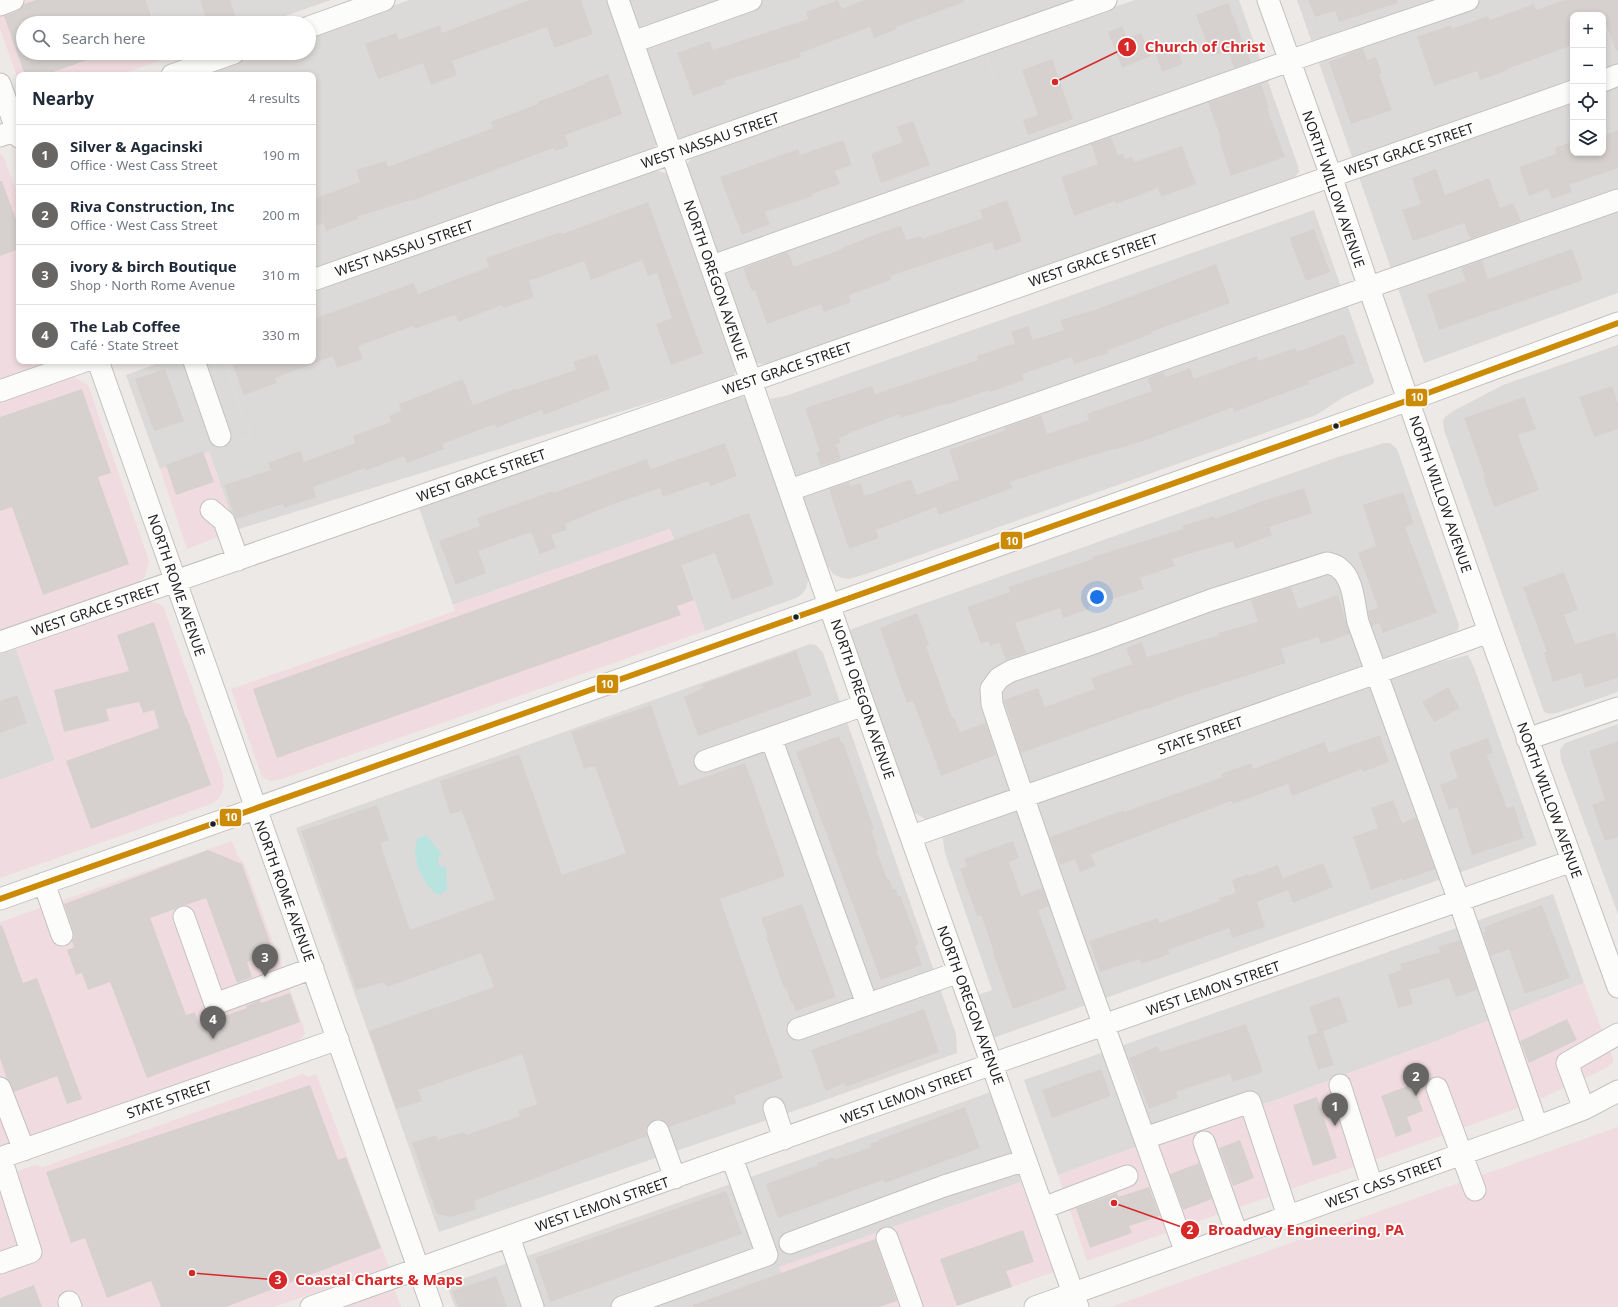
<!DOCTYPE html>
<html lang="en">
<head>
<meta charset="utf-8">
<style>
	:root { --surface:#fff; --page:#f2f2f3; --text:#1f2937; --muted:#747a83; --line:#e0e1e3; --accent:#676665 }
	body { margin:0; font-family:"Noto Sans",sans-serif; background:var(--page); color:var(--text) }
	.controls { position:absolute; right:12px; top:12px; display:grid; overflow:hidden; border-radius:8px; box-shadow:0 2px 6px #0003 }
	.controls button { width:36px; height:36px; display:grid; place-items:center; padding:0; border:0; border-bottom:1px solid var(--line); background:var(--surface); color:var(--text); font:20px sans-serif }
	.you { position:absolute; left:1097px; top:597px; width:14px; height:14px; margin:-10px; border:3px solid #fff; border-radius:50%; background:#1a73e8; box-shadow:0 0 0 6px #1a73e833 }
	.badge { display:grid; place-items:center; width:26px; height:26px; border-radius:50%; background:var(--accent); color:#fff; font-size:13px; font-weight:700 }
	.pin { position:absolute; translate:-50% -33px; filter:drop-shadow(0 1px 2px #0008) }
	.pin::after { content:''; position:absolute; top:21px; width:14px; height:12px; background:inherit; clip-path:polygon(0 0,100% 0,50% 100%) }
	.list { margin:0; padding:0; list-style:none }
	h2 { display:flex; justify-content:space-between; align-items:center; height:52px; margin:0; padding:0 16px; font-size:17px }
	h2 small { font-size:13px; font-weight:400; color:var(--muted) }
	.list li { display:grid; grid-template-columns:26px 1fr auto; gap:12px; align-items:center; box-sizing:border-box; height:60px; padding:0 16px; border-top:1px solid var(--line) }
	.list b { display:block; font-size:15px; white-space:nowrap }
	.list p { margin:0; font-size:13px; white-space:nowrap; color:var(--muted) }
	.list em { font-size:13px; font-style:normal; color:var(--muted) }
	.icon { flex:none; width:22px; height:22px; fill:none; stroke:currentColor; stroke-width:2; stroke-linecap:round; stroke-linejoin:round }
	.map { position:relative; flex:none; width:1618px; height:1307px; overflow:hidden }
	.search { position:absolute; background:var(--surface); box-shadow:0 2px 6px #0003; left:16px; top:16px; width:300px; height:44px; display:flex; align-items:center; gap:10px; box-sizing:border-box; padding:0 14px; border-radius:22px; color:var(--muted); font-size:15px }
	.panel { position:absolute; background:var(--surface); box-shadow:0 2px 6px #0003; left:16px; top:72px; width:300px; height:292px; border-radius:8px }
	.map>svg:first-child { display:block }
	.residential { fill:#dcdad9; fill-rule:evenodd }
	.commercial { fill:#f0dce0 }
	.religious { fill:#dbdad9 }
	.water { fill:#b8e3de }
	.building { fill:#d6d1cf }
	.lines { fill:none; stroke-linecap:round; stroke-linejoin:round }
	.minor-casing { stroke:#c3c1c0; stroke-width:23 }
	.minor { stroke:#fcfcfb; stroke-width:21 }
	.bus-1-casing { stroke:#fff; stroke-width:9 }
	.bus-1 { stroke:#cc8b06; stroke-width:6 }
	.bus-dot { fill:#1f1f1f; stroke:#fff; stroke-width:1.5 }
	.labels { text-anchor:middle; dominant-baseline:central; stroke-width:3.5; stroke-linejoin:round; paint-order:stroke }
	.street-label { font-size:14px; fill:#1f1f1f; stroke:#fff }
	.leader { fill:none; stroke:#d62828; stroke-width:1.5 }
	.callout-dot { fill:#d62828; stroke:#fff; stroke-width:1.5 }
	.mark-label { font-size:12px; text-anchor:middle; font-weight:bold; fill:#fff }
	.callout-label { font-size:15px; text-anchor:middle; font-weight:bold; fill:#d62828; stroke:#fff; stroke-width:3.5; stroke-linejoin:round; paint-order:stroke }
	.line-badge { stroke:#fff; stroke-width:1.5 }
	.badge-label { font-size:11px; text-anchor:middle; font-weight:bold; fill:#fff }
</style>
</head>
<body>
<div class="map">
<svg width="1618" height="1307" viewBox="0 0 1618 1307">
	<rect width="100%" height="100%" fill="#ede9e7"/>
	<path class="residential" d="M146 0H331L265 23H155Z
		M409 0H607L656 136 657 143 655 147 649 152 313 270V75H200L261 53H309V36Z
		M626 0H1078L685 139 679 138 672 131Z
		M1135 0H1239L1298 166 1299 172 1293 179 770 364H760L755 361 686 169 688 163 693 156 985 52 1020 149 1090 15Z
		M1297 0H1618V293L1424 363ZM1573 15H1603V153H1573Z
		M656 170 667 174 672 179 733 356 736 370 734 375 730 378 236 530 209 451 251 436 224 361H313V289L643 172Z
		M1314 210 1374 381 1373 384 1344 397 1316 415 866 574 849 579 842 578 833 574 825 562 770 399 785 396Z
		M1618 345V692L1560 712 1550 714 1544 712 1444 430 1443 421 1445 417 1455 410 1503 385Z
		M741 395 748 402 807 570 808 581 806 589 802 594 796 598 705 631 670 529 453 605 418 505Z
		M1384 443H1390L1397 449 1459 625 1458 630 1440 640 932 819H925L913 812 849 630 1338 457Z
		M810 644 816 645 823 653 956 1034 957 1053 811 1105 439 1232 296 828Z
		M16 649 55 760 0 780V654Z
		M1468 655 1474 667 1537 845 993 1038 978 995 992 990 945 853 942 834 1391 675Z
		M1618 724V914L1561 760 1560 750 1565 743Z
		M1553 894 1584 983 1439 1040 1276 1100 1141 1145 1058 1175 1024 1080Z
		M991 1092 1021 1182 780 1267 794 1307H455L448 1289 451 1283Z"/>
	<path class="commercial" d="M0 0H146L155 23H23V53H166L167 58 119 75H19V82L0 29Z
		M0 153 4 158 19 198V361H52L0 380Z
		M74 377 88 385 149 561 145 577 137 584 0 634V400L64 378Z
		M209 451 236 530 187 549 160 469Z
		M670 529 705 631 282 779 271 781 262 777 231 689 455 611 453 605Z
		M143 602H152L160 604 164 608 223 775 224 786 222 793 218 799 211 804 0 878V780L55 760 16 649Z
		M232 841 238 856 245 865 303 1025 305 1034 303 1037 298 1041 0 1147V922Z
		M1584 983 1613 1058V1062L1608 1067 1534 1102 1394 1153 1171 1231 1087 1261 1058 1175 1141 1145 1276 1100 1439 1040Z
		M303 1074 309 1077 316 1074 389 1267 274 1307H0V1177L35 1165 43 1167Z
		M1618 1127V1307H1111L1439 1190Z
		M1021 1182 1054 1272 954 1307H794L779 1267Z
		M394 1288 401 1307H333L383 1289Z"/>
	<path class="religious" d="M1090 15 1124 113 1020 150 985 52Z
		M164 361H224L251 436 160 469 126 375Z"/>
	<path class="water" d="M426 835 442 854 438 858V864L442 867 446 866 447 891 438 895C422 884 411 858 417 839Z"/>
	<path class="building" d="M36 0H146L154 23H23V53H101V55L45 75H25L4 16 18 11 24 4Z
		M200 0H230L236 17 219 23H208Z
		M529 0H581L593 34 554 48 547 27 452 61 457 75 431 85 423 63 378 79 365 44 396 33 399 40 440 25 442 33Z
		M838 0 842 9 864 0H964V2L896 27 897 29 874 38 870 27 800 53 801 57 724 81 725 84 693 96 677 53 710 41 713 50 808 19 806 12Z
		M1308 0H1397L1398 3 1339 22 1335 11 1315 17Z
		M1564 0H1618V51H1616L1603 15H1573V45L1507 69 1508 70 1480 80 1477 71 1434 86 1417 37 1451 25 1452 29 1488 16 1490 20 1534 4 1536 10Z
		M1228 3 1251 62 1234 68 1228 51 1212 56 1196 15Z
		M1122 26 1127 38 1141 33 1151 56 1122 68 1108 32Z
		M1174 41 1183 64 1162 72 1154 49Z
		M1363 48 1367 60 1376 57 1382 73 1379 74 1392 110 1351 124 1329 62Z
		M1052 59 1073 119 1028 135 1023 120 1038 115 1022 70Z
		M608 74 622 114 565 135 569 146 555 151 554 148 411 201V200L357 217 358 219 326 231 323 223 313 227V199L360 182 356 170 386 161 388 167 493 128 490 122 538 104 537 102 585 84 584 83Z
		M1261 84 1269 108 1267 109 1285 157 1231 176 1219 140 1221 139 1208 103Z
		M913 121 930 165 881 183 871 154 903 142 897 127Z
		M1618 130V168L1569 185 1572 192 1552 199 1548 189 1529 196 1519 167 1556 154 1555 148 1571 142 1573 153H1603V136Z
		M1111 137 1118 155 1123 154 1125 159 1132 156 1134 162 1182 146 1196 184 1161 197 1158 188 1116 204 1115 201 1074 216 1061 177 1098 164 1091 144Z
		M843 140 852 165 835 171 840 184 812 194 813 196 765 212 770 224 742 235 720 177 798 149 800 155Z
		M1436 169 1445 195 1489 178 1500 208 1513 203 1521 221 1470 239 1464 223 1413 241 1402 210 1421 204 1412 178Z
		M0 181H2L19 228V249L0 256Z
		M1007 200 1022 241 995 251 992 242 890 276 891 280 849 295 851 302 824 312 821 304 767 324 755 290 752 291 743 268 788 252 794 267 842 249V248L874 235 901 226 906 240 921 236 922 239 983 218 980 210Z
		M648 202 703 353 671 365 656 324 672 318 657 273 648 276 642 260 591 280 584 261 529 281 534 297 504 308 502 305 458 322 455 315 414 329 413 326 358 346 363 359 337 368 333 356 275 378 277 383 244 395 233 366 248 361H313V319L414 283 418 294 489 267 486 258 561 232 562 234Z
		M1314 229 1330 272 1306 281 1289 238Z
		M1572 249 1583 280 1439 330 1427 294 1466 281 1461 268 1482 260 1488 279Z
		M1216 264 1230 303 1151 332 1152 334 1108 350V353L1074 364 1072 357 1022 374 1024 380 990 392 989 390 946 405 945 404 900 418 899 414 847 434 848 435 839 438 840 443 836 444 841 459 821 466 816 453 820 452 805 408 872 386 875 394 978 360 977 356 1015 343 1011 332 1028 326 1033 340 1064 330 1060 320 1095 310Z
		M1344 334 1355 363 1308 381 1309 384 1234 412 1233 407 1149 439 1114 450 1113 449 1080 459 1010 482 1012 488 939 515 936 507 876 530 879 538 849 549 830 493H831L829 489 849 482 850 486 860 483 865 496 911 479 917 495 959 479 949 450 1005 430 1004 428 1041 415 1047 434 1089 420 1087 414 1152 391 1147 378 1164 372 1166 377 1190 368 1194 379 1257 356 1258 361 1295 348 1297 352Z
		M597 354 610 389 544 415 542 410 496 428 495 424 442 444 444 449 407 463 404 456 365 471V468L313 487 316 497 284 508 283 504 236 519 234 515 224 485 271 470 268 463 300 451 304 462 355 443 353 436 391 422 389 416 401 411 399 404 463 379 473 405 515 389 516 390 576 370 573 362Z
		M165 369 184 421 154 431 135 379Z
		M1612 386 1618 403V429L1594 437 1579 397Z
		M82 389 111 473 98 477 129 564 43 595 12 507 0 511V417Z
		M1524 397 1536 429 1518 435 1539 490 1494 507 1483 477 1485 476 1464 418Z
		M725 443 737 476 710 486 708 481 663 497 660 488 608 506 565 524 567 530 551 535 556 548 540 554 531 532 478 551 486 573 456 585 439 541 480 526 477 518 553 491V493L647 459 651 469Z
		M203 451 214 482 176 495 166 465Z
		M1304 488 1312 513 1269 527 1272 535 1236 549 1233 541 1172 559 1175 566 1140 578 1144 589 1088 607 1089 609 1063 618 1060 608 1015 623 1026 653 1006 660 999 642 990 646 988 641 981 644 967 607 1010 592 1008 587 1093 559 1092 557 1183 529 1182 526 1214 516 1215 519 1260 502Z
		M1403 492 1414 524 1405 527 1437 613 1383 633 1379 623 1372 626 1370 619 1368 611 1378 608 1358 553 1376 546 1363 505Z
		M749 513 774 584 732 600 715 553 682 565 694 600 677 606 681 615 277 758 253 689Z
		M1564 572 1578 610 1564 615 1575 644 1615 632 1618 642V678L1585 688 1581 673 1553 682 1544 653 1547 652 1523 587Z
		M1291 587 1298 609 1338 595 1350 634 1321 644 1318 637 1281 649 1286 663 1179 697 1148 709 1147 708 1021 753 1004 700 1038 688 1045 707 1095 689 1091 678 1132 664 1126 648 1142 642 1147 657 1219 635 1218 633 1258 622 1251 600Z
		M917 613 929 645 926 646 952 717H954L960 732 986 723 996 755 941 776 913 701 907 703 880 628Z
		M154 622 186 718H187L211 785 91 829 66 761 159 728 154 710 143 713 139 702 106 709 109 721 64 732 54 690 129 671 117 635Z
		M796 651 812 695 698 736 684 697 703 688 702 685 708 682Z
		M1448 687 1460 708 1434 722 1422 702Z
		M17 695 27 723 0 733V701Z
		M651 705 679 786 745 763 752 781 785 876 720 899 783 1078 734 1096 737 1103 669 1127 665 1122 660 1119 654 1120 649 1123 646 1129 647 1136 474 1201 476 1209 451 1217 437 1214 412 1143 436 1135 438 1140 464 1132 466 1135 520 1116 518 1111 537 1104 522 1054 418 1090 422 1101 396 1109 369 1031 494 987 481 953 387 987 384 982 356 990 301 831 377 805 389 840 380 843 410 930 495 899 462 811 450 814 440 781 519 754 562 875 626 853 595 766 584 769 571 732Z
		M1380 735 1389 762 1363 772 1362 769 1292 796 1288 784 1233 804 1231 801 1091 854 1096 866 1080 872 1075 859 1060 865 1050 837 1124 810V812L1223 777 1221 774 1251 763 1253 769 1324 742 1329 753Z
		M839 736 842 743 843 742 874 829 871 830 878 849 876 850 887 879H889L893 890 896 889 898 896 900 895 919 944 915 946 922 965 881 980 796 752Z
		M1488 738 1493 753 1487 755 1507 808 1514 806 1524 838 1472 855 1457 807 1449 810 1440 785 1458 778 1449 752Z
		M1618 741V837L1605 841 1592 805 1605 800 1589 751Z
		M1393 800 1402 823 1416 817 1435 869 1402 881 1401 879 1371 890 1353 837 1378 828 1371 808Z
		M1013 841 1019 858 1009 862 1021 896 1042 888 1049 906 1038 910 1067 989 1013 1009 993 953H994L988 934 981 915 977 916 960 869 967 866 964 859Z
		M208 850 242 864 274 953 247 962 252 977 237 983 206 898 186 905 180 906 175 909 150 918 186 1015 195 1012 199 1025 247 1008 246 1006 260 1000 261 1003 290 993 300 1022 147 1078 110 982 88 990 82 973 76 975 67 950 74 947 72 941 74 937 73 931 64 904Z
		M1323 863 1333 887 1293 903 1288 890 1257 902 1265 927 1232 938 1229 928 1168 950 1170 954 1141 964 1140 959 1100 972 1089 941 1158 918 1159 923 1220 901 1219 898 1236 893 1232 880 1248 874 1249 876 1278 865 1283 878Z
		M802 904 836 997 796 1011 793 1003H791L786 988H784L766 937H768L761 918Z
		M1542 905 1570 978 1525 994 1509 949 1491 956 1483 932 1486 931 1484 927Z
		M2 925 23 983 37 978 82 1099 67 1104 57 1076 14 1092 7 1079 0 1058V926Z
		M1460 940 1477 990 1456 997 1449 978 1409 990 1413 1004 1398 1008 1388 975 1402 970 1400 964 1440 952 1438 947Z
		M1339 996 1348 1022 1318 1033 1309 1007Z
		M924 1009 939 1052 846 1087 844 1083 826 1091 811 1050Z
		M1567 1019 1577 1040 1529 1063 1520 1041Z
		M1246 1024 1263 1072 1233 1082 1230 1074 1176 1092 1178 1098 1149 1109 1129 1058 1158 1046 1160 1052Z
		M1323 1031 1334 1065 1318 1070 1307 1036Z
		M1101 1069 1111 1096 1052 1118 1042 1090Z
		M1413 1084 1423 1111 1407 1117 1412 1131 1396 1137 1381 1096Z
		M310 1085 338 1160 346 1157 381 1248 226 1307H161L151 1281 107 1298 85 1238 71 1243 46 1172Z
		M1317 1097 1337 1158 1313 1166 1293 1105Z
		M965 1107 980 1148 885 1183 883 1180 778 1218 766 1184 818 1165 817 1163 834 1157V1160L871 1147 870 1144 879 1141 878 1140Z
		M1240 1140 1254 1178 1233 1186 1219 1148Z
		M1199 1163 1212 1199 1183 1210 1170 1174Z
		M1149 1187 1160 1216 1129 1226 1132 1233 1090 1248 1076 1208 1117 1193 1118 1197Z
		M726 1191 742 1234 550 1302 535 1258Z
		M1023 1230 1034 1262 1006 1271 1012 1287 957 1306 940 1259Z
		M875 1239 897 1301 879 1307H693V1305Z
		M496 1276 507 1307H458L452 1291Z
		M34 1285 42 1307H0V1298Z"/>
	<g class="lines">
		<g class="minor-casing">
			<path id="minor" d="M618 0 864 705 1078 1307
				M1268 0 1331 176 1369 288 1489 632 1618 987
				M0 5 13 0
				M309 27 384 0
				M633 42 751 0
				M172 75 234 53
				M1603 81 1618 75
				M0 84 19 137
				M0 136 19 129
				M712 266 1312 53 1468 0
				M313 280 1106 0
				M98 361 432 1307
				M194 361 220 436
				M0 391 85 361
				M790 490 1618 200
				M211 510 224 521 238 560
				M0 642 751 381 1573 91
				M771 738 867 1004
				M1527 739 1618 708
				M705 761 864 705
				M912 836 1376 673 1489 632
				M44 883 62 935
				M0 899 1409 400 1618 323
				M184 917 215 1004 313 968
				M798 1029 959 972
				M1340 1085 1372 1186
				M0 1088 24 1150
				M1437 1088 1475 1190
				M774 1108 784 1139
				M1584 1109 1567 1063 1618 1034
				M658 1131 675 1178
				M1145 1138 1250 1102 1288 1216
				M1204 1142 1237 1234
				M0 1158 338 1039
				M1043 1208 1127 1176
				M509 1237 533 1307
				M887 1238 912 1307
				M790 1243 944 1186 1026 1160
				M1186 1253C1120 1070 1053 888 992 704L991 689 999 678 1011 671 1097 642 1211 600 1327 563C1331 564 1336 565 1339 568 1354 579 1354 605 1358 622L1459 901 1537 1126
				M0 1263 31 1252 1 1158
				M69 1302 71 1307
				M311 1307 992 1064 1572 861
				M622 1307 767 1255 732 1158
				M1035 1307 1526 1131 1584 1109 1618 1091"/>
		</g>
		<use href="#minor" class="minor"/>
		<g class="bus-1-casing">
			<path id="bus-1" d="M0 899 1409 400 1618 323"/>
		</g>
		<use href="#bus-1" class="bus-1"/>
	</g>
	<g class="bus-dot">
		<circle cx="1336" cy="426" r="3.5"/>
		<circle cx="796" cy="617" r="3.5"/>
		<circle cx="213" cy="824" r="3.5"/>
	</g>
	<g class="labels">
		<g class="street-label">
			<text transform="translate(710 140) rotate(-19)">WEST NASSAU STREET</text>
			<text transform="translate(1409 149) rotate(-19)">WEST GRACE STREET</text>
			<text transform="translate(1334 189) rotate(71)">NORTH WILLOW AVENUE</text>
			<text transform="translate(404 248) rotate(-19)">WEST NASSAU STREET</text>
			<text transform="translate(1093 260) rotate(-19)">WEST GRACE STREET</text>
			<text transform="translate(716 280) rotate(71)">NORTH OREGON AVENUE</text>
			<text transform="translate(787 368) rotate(-19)">WEST GRACE STREET</text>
			<text transform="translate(481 475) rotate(-19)">WEST GRACE STREET</text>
			<text transform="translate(1441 494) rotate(71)">NORTH WILLOW AVENUE</text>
			<text transform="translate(177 585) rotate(71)">NORTH ROME AVENUE</text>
			<text transform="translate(96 609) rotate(-19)">WEST GRACE STREET</text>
			<text transform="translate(863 699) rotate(71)">NORTH OREGON AVENUE</text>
			<text transform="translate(1200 735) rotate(-19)">STATE STREET</text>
			<text transform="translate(1550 800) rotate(70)">NORTH WILLOW AVENUE</text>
			<text transform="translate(285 891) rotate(70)">NORTH ROME AVENUE</text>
			<text transform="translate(1213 988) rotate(-19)">WEST LEMON STREET</text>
			<text transform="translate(971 1005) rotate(70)">NORTH OREGON AVENUE</text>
			<text transform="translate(907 1095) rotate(-20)">WEST LEMON STREET</text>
			<text transform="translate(169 1099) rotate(-19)">STATE STREET</text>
			<text transform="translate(1384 1182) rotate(-20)">WEST CASS STREET</text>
			<text transform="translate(602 1204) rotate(-19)">WEST LEMON STREET</text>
		</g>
	</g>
	<path class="leader" d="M1055 82L1127 47M1114 1203L1190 1230M192 1273L278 1280"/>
	<g class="callout-dot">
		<circle cx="1055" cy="82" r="4"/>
		<circle cx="1114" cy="1203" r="4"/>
		<circle cx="192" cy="1273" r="4"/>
		<circle cx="1127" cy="47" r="10"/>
		<circle cx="1190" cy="1230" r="10"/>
		<circle cx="278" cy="1280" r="10"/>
	</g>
	<g class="mark-label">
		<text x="1127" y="51">1</text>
		<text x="1190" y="1234">2</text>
		<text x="278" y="1284">3</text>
	</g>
	<g class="callout-label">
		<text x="1205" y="52">Church of Christ</text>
		<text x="1306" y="1235">Broadway Engineering, PA</text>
		<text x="379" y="1285">Coastal Charts &amp; Maps</text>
	</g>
	<g class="line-badge">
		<rect x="1405" y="388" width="23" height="19" rx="4" fill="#cc8b06"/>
		<rect x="1000" y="531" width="23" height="19" rx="4" fill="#cc8b06"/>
		<rect x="596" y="674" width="23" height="20" rx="4" fill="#cc8b06"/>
		<rect x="219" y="808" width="23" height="19" rx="4" fill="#cc8b06"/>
	</g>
	<g class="badge-label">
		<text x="1417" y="401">10</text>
		<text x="1012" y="545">10</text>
		<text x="607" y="688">10</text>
		<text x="231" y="821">10</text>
	</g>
</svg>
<div class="controls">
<button>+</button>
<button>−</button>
<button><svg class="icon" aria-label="locate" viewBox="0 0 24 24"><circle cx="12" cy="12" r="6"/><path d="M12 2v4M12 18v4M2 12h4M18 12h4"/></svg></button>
<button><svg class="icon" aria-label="layers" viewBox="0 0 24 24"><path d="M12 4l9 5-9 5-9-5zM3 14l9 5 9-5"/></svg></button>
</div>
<div class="you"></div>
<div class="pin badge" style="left:1335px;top:1126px">1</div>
<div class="pin badge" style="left:1416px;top:1096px">2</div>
<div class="pin badge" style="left:265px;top:977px">3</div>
<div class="pin badge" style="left:213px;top:1039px">4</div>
<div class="search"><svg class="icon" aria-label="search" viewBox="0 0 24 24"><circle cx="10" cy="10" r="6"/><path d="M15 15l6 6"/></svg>Search here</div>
<section class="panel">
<h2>Nearby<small>4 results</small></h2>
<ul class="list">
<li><span class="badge">1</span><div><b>Silver &amp; Agacinski</b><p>Office · West Cass Street</p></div><em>190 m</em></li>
<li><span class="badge">2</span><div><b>Riva Construction, Inc</b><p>Office · West Cass Street</p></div><em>200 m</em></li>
<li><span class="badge">3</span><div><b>ivory &amp; birch Boutique</b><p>Shop · North Rome Avenue</p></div><em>310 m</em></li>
<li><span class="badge">4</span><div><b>The Lab Coffee</b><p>Café · State Street</p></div><em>330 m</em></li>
</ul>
</section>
</div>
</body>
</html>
